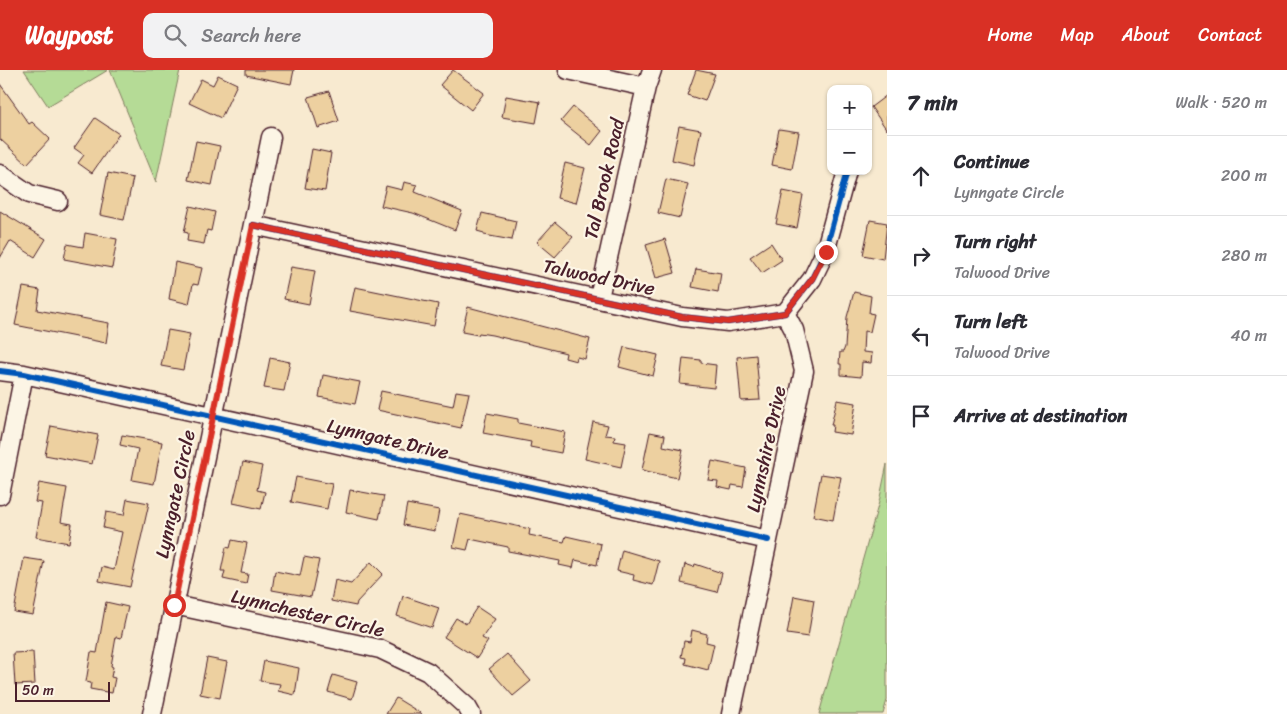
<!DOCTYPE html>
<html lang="en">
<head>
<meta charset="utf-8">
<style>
	:root { --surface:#fff; --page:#f2f2f3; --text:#2b2b33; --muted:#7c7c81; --line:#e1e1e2; --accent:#d93025 }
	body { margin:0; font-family:Sriracha,sans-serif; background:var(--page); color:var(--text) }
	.controls { position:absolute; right:15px; top:15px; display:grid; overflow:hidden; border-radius:10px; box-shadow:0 1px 4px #0004 }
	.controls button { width:45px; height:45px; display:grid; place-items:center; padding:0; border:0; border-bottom:1px solid var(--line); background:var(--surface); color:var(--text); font:25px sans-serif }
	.scale { position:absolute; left:15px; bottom:12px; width:95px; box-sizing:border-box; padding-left:5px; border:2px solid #4a1f2b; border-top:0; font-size:14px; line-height:18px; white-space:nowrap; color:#4a1f2b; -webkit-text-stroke:4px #fcf5e5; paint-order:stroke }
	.stop { position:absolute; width:15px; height:15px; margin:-11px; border:4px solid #d93025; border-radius:50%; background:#fff }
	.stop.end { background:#d93025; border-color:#fff; box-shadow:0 1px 5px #0008 }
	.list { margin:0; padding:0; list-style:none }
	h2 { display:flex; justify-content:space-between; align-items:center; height:65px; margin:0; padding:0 20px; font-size:21px }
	h2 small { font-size:16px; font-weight:400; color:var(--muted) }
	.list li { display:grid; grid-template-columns:32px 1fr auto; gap:15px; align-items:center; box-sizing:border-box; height:80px; padding:0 20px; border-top:1px solid var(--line) }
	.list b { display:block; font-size:19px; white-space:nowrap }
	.list p { margin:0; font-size:16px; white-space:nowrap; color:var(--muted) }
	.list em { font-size:16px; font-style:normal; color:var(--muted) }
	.icon { flex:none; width:28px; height:28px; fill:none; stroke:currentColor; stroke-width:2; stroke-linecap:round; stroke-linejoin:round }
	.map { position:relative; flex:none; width:887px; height:644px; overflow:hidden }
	header { display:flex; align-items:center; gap:30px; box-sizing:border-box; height:70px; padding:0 25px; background:var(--accent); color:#fff }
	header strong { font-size:24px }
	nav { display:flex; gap:28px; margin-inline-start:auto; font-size:18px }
	.search { width:350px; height:45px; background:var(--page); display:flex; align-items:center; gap:12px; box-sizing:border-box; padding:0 18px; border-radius:10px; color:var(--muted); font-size:19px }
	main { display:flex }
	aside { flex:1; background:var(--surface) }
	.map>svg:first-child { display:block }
	.green { fill:#b5db96; stroke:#807d60 }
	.building { fill:#edd0a0; stroke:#4a1f2b }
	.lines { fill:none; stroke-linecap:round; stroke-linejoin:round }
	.minor-casing { stroke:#4a1f2b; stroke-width:21 }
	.minor { stroke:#fcf5e5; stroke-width:18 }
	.cycleway-casing { stroke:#fcf5e5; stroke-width:9 }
	.cycleway { stroke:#0057b8; stroke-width:6 }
	.route { stroke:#d93025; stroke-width:6 }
	.labels { text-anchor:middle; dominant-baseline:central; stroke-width:4.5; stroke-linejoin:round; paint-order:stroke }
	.street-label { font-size:19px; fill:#4a1f2b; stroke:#fcf5e5 }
</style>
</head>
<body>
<header>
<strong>Waypost</strong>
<div class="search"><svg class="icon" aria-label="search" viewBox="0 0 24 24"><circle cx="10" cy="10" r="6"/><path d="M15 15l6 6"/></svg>Search here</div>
<nav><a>Home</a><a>Map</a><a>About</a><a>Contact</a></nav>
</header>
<main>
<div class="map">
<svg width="887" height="644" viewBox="0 0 887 644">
	<rect width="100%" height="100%" fill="#f8ead0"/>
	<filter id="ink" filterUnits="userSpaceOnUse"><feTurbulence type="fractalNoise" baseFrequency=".02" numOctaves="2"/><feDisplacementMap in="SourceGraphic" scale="10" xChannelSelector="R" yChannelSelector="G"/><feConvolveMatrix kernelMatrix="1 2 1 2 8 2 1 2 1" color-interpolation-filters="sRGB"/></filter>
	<g filter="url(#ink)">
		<path class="green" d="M24 0H108L48 36Z
			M110 0H180L156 112Z
			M887 394V630L883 644H819L879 432Z"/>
		<path class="building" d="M246 0H294L291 14 246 5Z
			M453 0 484 23 471 40 440 15Z
			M696 0 715 4 705 31 687 25Z
			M218 5 237 14 221 48 189 33 201 9 213 15Z
			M0 14 29 54 32 52 50 69 27 94 0 69Z
			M329 21 339 51 318 58 308 27Z
			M887 25V60L871 37Z
			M506 26 540 32 536 53 502 47Z
			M573 37 602 61 591 75 561 51Z
			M95 48 119 64 92 103 78 93 84 85 74 78Z
			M679 56 701 60 694 95 672 90Z
			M779 59 799 62 792 99 772 95Z
			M196 71 220 76 212 115 188 110Z
			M312 79 331 83 325 121 305 118Z
			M565 93 585 98 576 133 557 128Z
			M108 103 133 108 124 150 100 145Z
			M666 109 688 114 680 148 658 143Z
			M404 112 417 115 415 122 462 141 455 160 413 143 381 136 386 116 402 120Z
			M783 121 803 125 797 158 776 154Z
			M190 136 215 142 211 161 207 160 204 174 187 171 188 163 184 162Z
			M0 141 46 169 35 187 10 171 0 188Z
			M482 143 516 151 512 170 484 165V163L477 161Z
			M870 150 887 153 883 189 863 185Z
			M555 152 573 167 555 187 537 172Z
			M85 163 117 169 112 198 64 189 67 174 83 177Z
			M665 169 675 203 656 208 646 175Z
			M771 173 782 190 762 203 750 187Z
			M175 192 202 198 198 215 193 214 189 234 169 229Z
			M291 197 315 201 309 234 284 229Z
			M696 199 721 203 718 222 692 217Z
			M23 217 40 220 37 240 109 253 106 273 15 255Z
			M355 217 438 234 434 256 350 241Z
			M854 222 871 226 869 243 874 244 870 262 864 261 863 282 872 283 871 293 862 292 861 307 841 305V294H839L840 282H843L845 277 847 247Z
			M468 237 590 269 585 289 577 287 576 291 565 288 566 283 542 277 492 265 479 263 478 265 462 262Z
			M168 260 190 264 183 300 161 296Z
			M624 277 658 285 653 306 619 297Z
			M756 285 760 330 741 331 737 287Z
			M270 288 290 292 284 321 264 318Z
			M683 288 701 290V293L716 295 714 318 680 314Z
			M323 305 360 312 355 334 319 327Z
			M381 321 453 336 456 321 469 323 461 358 377 340Z
			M837 330 856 333 851 365 832 362 833 355H831Z
			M487 343 518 349V353L565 362 561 383 530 377 531 372 483 363Z
			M593 352 608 355 605 365 615 366 614 371 626 373 621 397 585 389Z
			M51 356 98 365 92 394 45 385Z
			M650 362 665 365 663 376 683 380 677 408 642 400Z
			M122 365 162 372 154 414 132 410 138 379 120 375Z
			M712 391 746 398 743 417 732 415 731 420 717 417 718 411 708 410Z
			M243 392 262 396 257 420 265 422 261 439 233 433Z
			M821 404 841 407 833 450 813 446Z
			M296 407 332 414 327 439 291 432Z
			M39 413 67 418 61 452 72 454 69 473 36 467 42 433 35 432Z
			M350 420 384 426 379 449 346 442Z
			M127 429 149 433 130 517 99 511 102 497 114 500 122 462 103 458 106 442 124 445Z
			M407 434 439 440 435 461 403 455Z
			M460 444 530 459 529 465 564 472 566 466 601 474 597 495 575 490 573 498 559 495 560 491 508 481V477L470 469 467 480 453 477Z
			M232 470 247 473 241 503 248 504 246 514 223 509 225 501H221L226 477 230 478Z
			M622 480 659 491 653 515 633 510 634 505 617 501Z
			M304 487 319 490 311 527 272 520 275 501 300 506Z
			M24 488 44 491 33 545 14 542Z
			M371 492 383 504 357 532 356 536 331 531 335 510 351 514Z
			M685 494 694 497 695 494 722 503 717 522 681 513Z
			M403 526 439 538 432 558 397 546Z
			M794 526 814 530 808 567 787 564Z
			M106 532 128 537 121 568 116 567 111 596 113 597 111 607 115 608 112 623 90 619 91 613 86 612 91 582 97 583Z
			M477 537 495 549 482 568 488 571 477 588 444 567 456 548 466 554Z
			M692 560 707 564 706 572 714 574 708 600 685 594 686 588 681 587 684 571 690 572Z
			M33 582 35 614 15 615 13 583Z
			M507 584 531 611 513 626 489 599Z
			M207 588 227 592 220 628 200 624Z
			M264 591 299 598 295 625 278 621 280 614 260 611Z
			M333 605 357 612 352 629 328 622Z
			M396 628 422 644H386Z"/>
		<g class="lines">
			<g class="minor-casing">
				<path id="minor" d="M568 0 646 17
					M0 104 29 124 58 131
					M253 155 682 247 728 252 785 243 812 209 825 182 847 101
					M599 228 646 17 652 0
					M0 301 24 304 768 470
					M0 425 24 304
					M174 535 380 579 428 602 467 637 471 644
					M152 644 271 67
					M731 644 804 301 794 260 785 243"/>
			</g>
			<use href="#minor" class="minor"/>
			<g class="cycleway-casing">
				<path id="cycleway" d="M253 155 682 247 728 252 785 243 812 209 825 182 847 101
					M0 301 24 304 768 470"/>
			</g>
			<use href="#cycleway" class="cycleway"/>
		</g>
	</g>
	<g class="lines" filter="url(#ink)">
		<path class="route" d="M174 535 253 155 682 247 728 252 785 243 812 209 826 182"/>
	</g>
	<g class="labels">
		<g class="street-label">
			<text transform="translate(604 109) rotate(-77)">Tal Brook Road</text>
			<text transform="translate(599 207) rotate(12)">Talwood Drive</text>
			<text transform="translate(388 369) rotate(13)">Lynngate Drive</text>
			<text transform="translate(766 379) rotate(-78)">Lynnshire Drive</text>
			<text transform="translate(175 424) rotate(-78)">Lynngate Circle</text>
			<text transform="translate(308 543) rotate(13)">Lynnchester Circle</text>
		</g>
	</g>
</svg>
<div class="controls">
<button>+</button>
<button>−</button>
</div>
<div class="scale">50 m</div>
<div class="stop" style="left:174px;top:535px"></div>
<div class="stop end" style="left:826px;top:182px"></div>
</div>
<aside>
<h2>7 min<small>Walk · 520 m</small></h2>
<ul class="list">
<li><svg class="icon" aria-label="ahead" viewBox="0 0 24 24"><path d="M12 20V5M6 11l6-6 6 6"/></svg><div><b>Continue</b><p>Lynngate Circle</p></div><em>200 m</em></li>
<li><svg class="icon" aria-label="right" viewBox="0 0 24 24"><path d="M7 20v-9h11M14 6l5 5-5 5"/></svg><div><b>Turn right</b><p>Talwood Drive</p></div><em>280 m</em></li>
<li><svg class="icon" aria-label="left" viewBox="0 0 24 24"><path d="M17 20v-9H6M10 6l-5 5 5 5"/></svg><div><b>Turn left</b><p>Talwood Drive</p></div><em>40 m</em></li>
<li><svg class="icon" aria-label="arrive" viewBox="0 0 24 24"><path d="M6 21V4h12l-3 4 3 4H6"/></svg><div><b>Arrive at destination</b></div></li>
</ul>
</aside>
</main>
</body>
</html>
